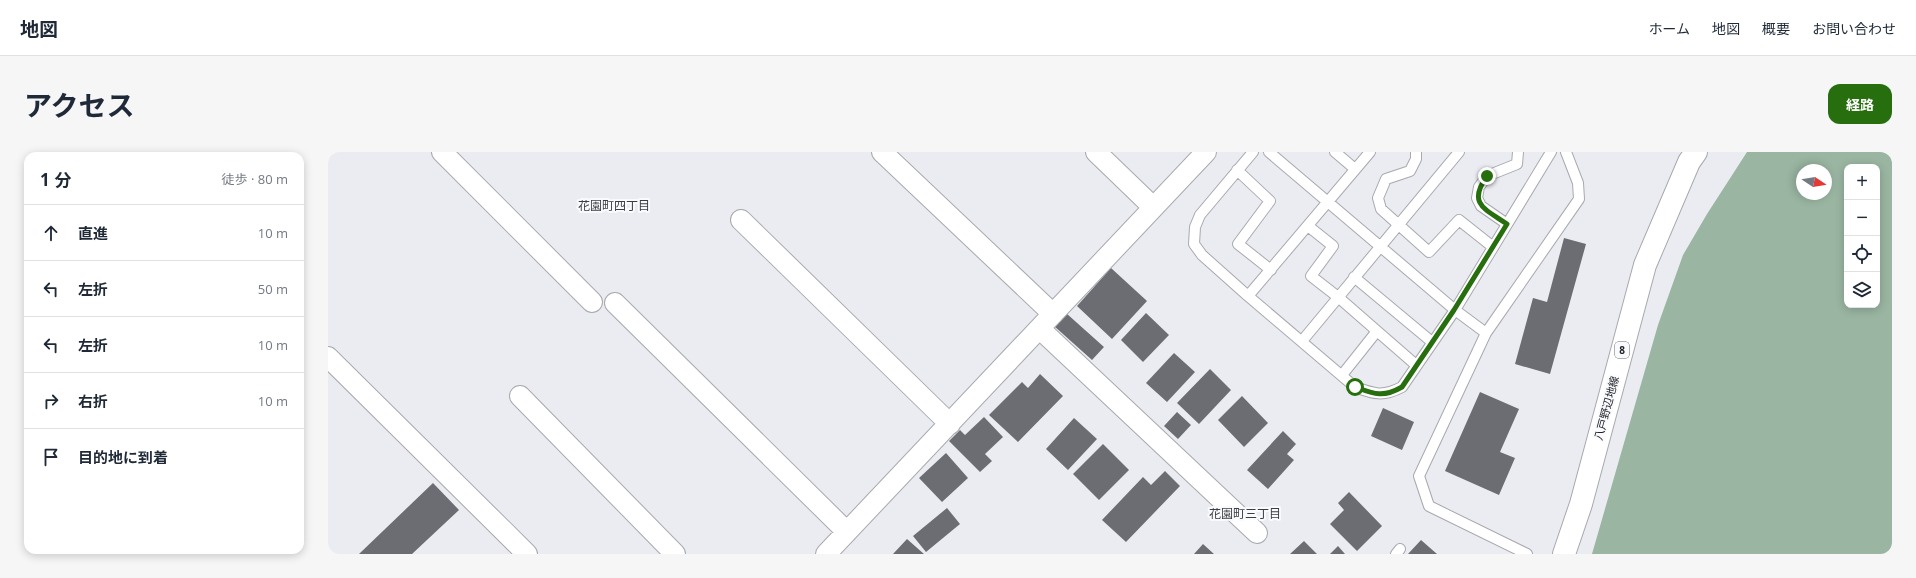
<!DOCTYPE html>
<html lang="ja">
<head>
<meta charset="utf-8">
<style>
	:root { --surface:#fff; --page:#f6f6f7; --text:#1f2937; --muted:#747a83; --line:#e0e1e3; --accent:#276f0e }
	body { margin:0; font-family:"Open Sans","Noto Sans JP",sans-serif; background:var(--page); color:var(--text) }
	.controls { position:absolute; right:12px; top:12px; display:grid; overflow:hidden; border-radius:8px; box-shadow:0 2px 10px #0003 }
	.controls button { width:36px; height:36px; display:grid; place-items:center; padding:0; border:0; border-bottom:1px solid var(--line); background:var(--surface); color:var(--text); font:20px sans-serif }
	.compass { position:absolute; left:1468px; top:12px; width:36px; height:36px; border-radius:50%; background:var(--surface); box-shadow:0 2px 10px #0003; rotate:102deg }
	.stop { position:absolute; width:12px; height:12px; margin:-9px; border:3px solid #276f0e; border-radius:50%; background:#fff }
	.stop.end { background:#276f0e; border-color:#fff; box-shadow:0 1px 4px #0008 }
	.list { margin:0; padding:0; list-style:none }
	h2 { display:flex; justify-content:space-between; align-items:center; height:52px; margin:0; padding:0 16px; font-size:17px }
	h2 small { font-size:13px; font-weight:400; color:var(--muted) }
	.list li { display:grid; grid-template-columns:26px 1fr auto; gap:12px; align-items:center; box-sizing:border-box; height:56px; padding:0 16px; border-top:1px solid var(--line) }
	.list b { display:block; font-size:15px; white-space:nowrap }
	.list em { font-size:13px; font-style:normal; color:var(--muted) }
	.icon { flex:none; width:22px; height:22px; fill:none; stroke:currentColor; stroke-width:2; stroke-linecap:round; stroke-linejoin:round }
	.map { position:relative; flex:none; width:1564px; height:402px; overflow:hidden; border-radius:12px }
	header { display:flex; align-items:center; gap:24px; box-sizing:border-box; height:56px; padding:0 20px; background:var(--surface); border-bottom:1px solid var(--line) }
	header strong { font-size:19px }
	nav { display:flex; gap:22px; margin-inline-start:auto; font-size:14px }
	.intro { display:flex; align-items:center; justify-content:space-between; box-sizing:border-box; height:96px; padding:0 24px }
	h1 { margin:0; font-size:28px }
	.button { padding:10px 18px; border-radius:12px; background:var(--accent); color:#fff; font-size:14px; font-weight:700 }
	main { display:flex; gap:24px; padding:0 24px }
	aside { flex:1; background:var(--surface); border-radius:12px; box-shadow:0 2px 10px #0003 }
	.map>svg:first-child { display:block }
	.forest { fill:#9ab5a2; fill-rule:evenodd }
	.building { fill:#6c6d72 }
	.lines { fill:none; stroke-linecap:round; stroke-linejoin:round }
	.lane-casing { stroke:#a7a9ae; stroke-width:12 }
	.street-casing { stroke:#a7a9ae; stroke-width:22 }
	.primary-casing { stroke:#a7a9ae; stroke-width:24 }
	.lane { stroke:#fff; stroke-width:10 }
	.street { stroke:#fff; stroke-width:20 }
	.primary { stroke:#fff; stroke-width:22 }
	.route { stroke:#276f0e; stroke-width:5 }
	.labels { text-anchor:middle; dominant-baseline:central; stroke-width:4; stroke-linejoin:round; paint-order:stroke }
	.shield { fill:#f8fafe; stroke:#626466; stroke-width:1 }
	.shield-label { font-size:10px; font-weight:bold; fill:#222325 }
	.street-label { font-size:11px; fill:#222325; stroke:#f8fafe }
	.neighbourhood-label { font-size:12px; fill:#3b3d41; stroke:#f8fafe }
</style>
</head>
<body>
<header>
<strong>地図</strong>
<nav><a>ホーム</a><a>地図</a><a>概要</a><a>お問い合わせ</a></nav>
</header>
<div class="intro"><h1>アクセス</h1><a class="button">経路</a></div>
<main>
<aside>
<h2>1 分<small>徒歩 · 80 m</small></h2>
<ul class="list">
<li><svg class="icon" aria-label="ahead" viewBox="0 0 24 24"><path d="M12 20V5M6 11l6-6 6 6"/></svg><div><b>直進</b></div><em>10 m</em></li>
<li><svg class="icon" aria-label="left" viewBox="0 0 24 24"><path d="M17 20v-9H6M10 6l-5 5 5 5"/></svg><div><b>左折</b></div><em>50 m</em></li>
<li><svg class="icon" aria-label="left" viewBox="0 0 24 24"><path d="M17 20v-9H6M10 6l-5 5 5 5"/></svg><div><b>左折</b></div><em>10 m</em></li>
<li><svg class="icon" aria-label="right" viewBox="0 0 24 24"><path d="M7 20v-9h11M14 6l5 5-5 5"/></svg><div><b>右折</b></div><em>10 m</em></li>
<li><svg class="icon" aria-label="arrive" viewBox="0 0 24 24"><path d="M6 21V4h12l-3 4 3 4H6"/></svg><div><b>目的地に到着</b></div></li>
</ul>
</aside>
<div class="map">
<svg width="1564" height="402" viewBox="0 0 1564 402">
	<rect width="100%" height="100%" fill="#ebecf2"/>
	<path class="forest" d="M1419 0H1564V402H1264L1330 173 1355 103 1379 62ZM1519 15H1549V153H1519ZM1474 18H1498V42H1474Z"/>
	<path class="building" d="M1236 86 1258 92 1222 222 1187 212 1205 146 1219 150Z
		M783 116 819 149 784 187 749 154Z
		M738 161 776 195 764 208 726 174Z
		M818 161 841 183 815 210 793 188Z
		M846 201 867 220 839 250 818 231Z
		M882 217 903 238 871 272 849 251Z
		M712 222 735 244 690 290 661 263 694 230 700 236Z
		M1152 240 1191 257 1172 300 1187 306 1171 343 1117 319Z
		M914 244 940 271 916 295 890 268Z
		M1055 256 1086 270 1074 298 1043 284Z
		M849 260 863 273 850 287 836 274Z
		M656 265 675 285 657 302 664 309 652 320 621 289 632 278 637 283Z
		M746 266 769 287 740 318 718 297Z
		M955 279 968 292 959 302 966 308 940 337 919 318Z
		M775 292 801 318 771 348 745 322Z
		M618 301 640 326 614 350 591 326Z
		M837 319 852 334 798 390 774 368 815 325 823 333Z
		M105 331 131 358 84 402H31Z
		M1021 340 1054 374 1029 399 1002 372 1016 358 1010 351Z
		M619 356 632 372 598 400 585 384Z
		M579 387 596 402H565Z
		M1093 388 1109 402H1080Z
		M976 389 989 402H962Z
		M875 392 886 402H866Z
		M1010 394 1017 402H1002Z"/>
	<g class="lines">
		<g class="lane-casing">
			<path id="lane" d="M925 0 872 63 867 75 866 92 874 103 920 144 1027 235C1046 242 1055 245 1074 235L1127 158 1223 0
				M941 0 1127 158 1158 181 1251 47 1250 31 1238 0
				M1007 0 1027 17
				M1088 0V7L1082 19 1058 27 1050 46 1053 57 1101 100 1131 68 1165 95
				M909 18 942 49 910 92 943 118
				M1179 72 1153 54 1149 46 1151 35 1159 24 1189 12 1190 0
				M980 74 1005 94 983 124 1010 145 1088 213
				M1026 125 1104 190
				M920 144 1042 0
				M1158 181 1091 324 1101 354 1199 402
				M974 189 1131 0
				M1014 223 1049 179
				M1068 402 1072 397"/>
		</g>
		<g class="street-casing">
			<path id="street" d="M114 0 264 150
				M554 0 725 162
				M768 0 825 55
				M413 68 622 272
				M287 151 519 380
				M712 177 929 381
				M0 205 199 402
				M192 244 347 402
				M498 402 878 0"/>
		</g>
		<g class="primary-casing">
			<path id="primary" d="M1236 402 1253 352 1317 113 1361 10 1368 0"/>
		</g>
		<use href="#lane" class="lane"/>
		<use href="#street" class="street"/>
		<use href="#primary" class="primary"/>
	</g>
	<g class="lines">
		<path class="route" d="M1027 235C1046 242 1055 246 1074 235L1126 158 1179 72C1157 57 1139 52 1159 24"/>
	</g>
	<g class="labels">
		<rect class="shield" x="1287" y="190" width="14" height="16" rx="3"/>
		<g class="shield-label">
			<text x="1294" y="198">8</text>
		</g>
		<g class="street-label">
			<text transform="translate(1278 256) rotate(-75)">八戸野辺地線</text>
		</g>
		<g class="neighbourhood-label">
			<text x="286" y="53">花園町四丁目</text>
			<text x="917" y="361">花園町三丁目</text>
		</g>
	</g>
</svg>
<div class="controls">
<button>+</button>
<button>−</button>
<button><svg class="icon" aria-label="locate" viewBox="0 0 24 24"><circle cx="12" cy="12" r="6"/><path d="M12 2v4M12 18v4M2 12h4M18 12h4"/></svg></button>
<button><svg class="icon" aria-label="layers" viewBox="0 0 24 24"><path d="M12 4l9 5-9 5-9-5zM3 14l9 5 9-5"/></svg></button>
</div>
<svg class="compass" viewBox="-18 -18 36 36"><path d="M0-13l5 13h-10z" fill="#e53935"/><path d="M0 13l5-13h-10z" fill="#747a83"/></svg>
<div class="stop" style="left:1027px;top:235px"></div>
<div class="stop end" style="left:1159px;top:24px"></div>
</div>
</main>
</body>
</html>
